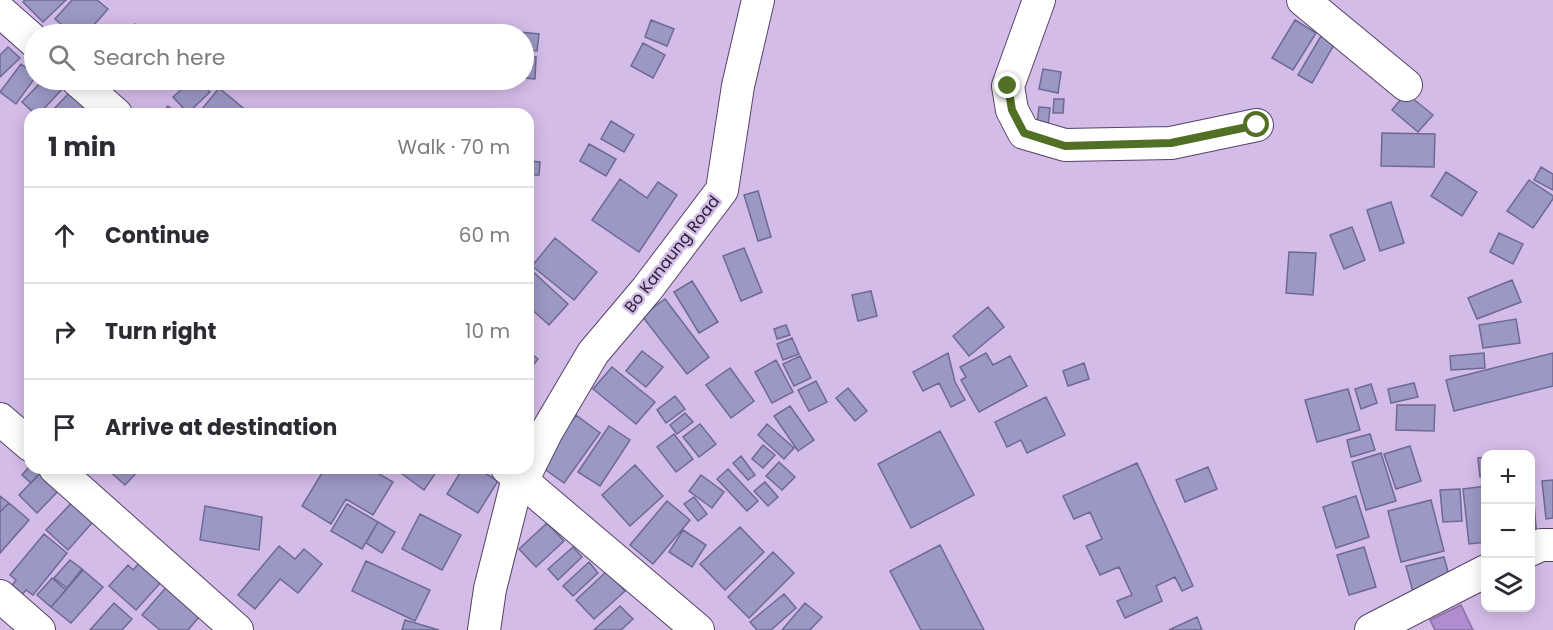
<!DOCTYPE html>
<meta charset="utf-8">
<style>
:root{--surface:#fff;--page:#f2f2f3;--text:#2b2b33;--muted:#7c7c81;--line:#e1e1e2}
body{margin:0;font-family:Poppins,sans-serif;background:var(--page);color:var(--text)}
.controls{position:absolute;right:18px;bottom:18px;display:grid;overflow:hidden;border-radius:12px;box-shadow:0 3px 15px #0003}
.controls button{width:54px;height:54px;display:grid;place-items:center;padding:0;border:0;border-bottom:2px solid var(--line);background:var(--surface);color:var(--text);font:30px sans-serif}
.stop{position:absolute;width:18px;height:18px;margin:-14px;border:4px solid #516f25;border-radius:50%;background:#fff}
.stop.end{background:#516f25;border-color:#fff;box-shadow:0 2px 6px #0008}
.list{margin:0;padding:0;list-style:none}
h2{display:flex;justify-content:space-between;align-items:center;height:78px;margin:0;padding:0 24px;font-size:26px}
h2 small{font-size:20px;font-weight:400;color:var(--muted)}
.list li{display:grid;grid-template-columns:39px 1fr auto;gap:18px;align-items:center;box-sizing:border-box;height:96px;padding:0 24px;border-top:2px solid var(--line)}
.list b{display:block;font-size:22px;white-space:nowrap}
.list em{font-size:20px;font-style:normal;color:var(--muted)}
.icon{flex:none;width:33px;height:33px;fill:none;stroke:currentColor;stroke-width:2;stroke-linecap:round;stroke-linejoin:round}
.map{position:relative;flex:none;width:1553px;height:630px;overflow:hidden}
.search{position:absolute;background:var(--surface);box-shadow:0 3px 15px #0003;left:24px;top:24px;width:510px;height:66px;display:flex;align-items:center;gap:15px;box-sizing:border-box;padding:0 21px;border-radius:33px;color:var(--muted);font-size:22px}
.panel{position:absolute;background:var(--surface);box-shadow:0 3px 15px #0003;left:24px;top:108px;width:510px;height:366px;border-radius:18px}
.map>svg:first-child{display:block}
.water{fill:#b08dce;stroke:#886da0;stroke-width:1.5}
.building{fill:#9c98c6;stroke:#6d6994;stroke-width:1.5}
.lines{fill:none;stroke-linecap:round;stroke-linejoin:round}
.minor-casing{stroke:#564267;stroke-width:34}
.minor{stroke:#fff;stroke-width:32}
.route{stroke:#516f25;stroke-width:8}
.labels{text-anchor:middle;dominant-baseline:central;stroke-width:5;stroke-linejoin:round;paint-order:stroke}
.street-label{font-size:16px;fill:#2b2233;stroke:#d4bce9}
</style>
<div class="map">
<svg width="1553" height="630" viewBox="0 0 1553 630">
<rect width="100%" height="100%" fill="#d4bce9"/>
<path class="water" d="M1461,605L1473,630H1435L1430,620Z"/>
<path class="building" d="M25,0H66L43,22L23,2Z
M72,0H97L108,9L86,34H73L55,19Z
M651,20L674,29L667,46L645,37Z
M1295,20L1316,33L1293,70L1272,58Z
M135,24L148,34H126Z
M510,31L539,34L537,51L524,49V34H510Z
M1321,36L1335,43L1312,83L1298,75Z
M643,43L665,55L653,78L631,66Z
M8,47L20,58L0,77V55Z
M524,57H536L535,79L524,78Z
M21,64L34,74V79L16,104L0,92Z
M1043,69L1061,72L1058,93L1039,89Z
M43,80H57L65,86L39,114H35L22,102Z
M133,80H150L143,88Z
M192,80H198L210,92L188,113L173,97Z
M219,88L248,112L247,114H198Z
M69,93L84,107L78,114H49Z
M1406,93L1433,115L1418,132L1392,110Z
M1054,99H1064L1063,113H1053Z
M168,106L178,114H161Z
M1039,107L1050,108L1048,127L1037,125Z
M611,121L634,135L624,152L601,139Z
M1382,133L1435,134L1434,167L1381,166Z
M589,144L616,159L606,176L580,161Z
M528,161L540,162L539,175H528Z
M1541,167L1553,174V190L1534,180Z
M1446,172L1477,192L1462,216L1431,196Z
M620,179L647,198L658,182L677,195L639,252L592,220Z
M1529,180L1553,196V199L1533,228L1507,211Z
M758,191L771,237L758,241L744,195Z
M1391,202L1404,243L1380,251L1367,210Z
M1352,227L1365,260L1344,269L1330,235Z
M1499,233L1523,244L1513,264L1490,252Z
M555,238L597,272L574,300L532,266Z
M744,248L762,292L741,301L723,256Z
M1289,252L1316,253L1313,295L1286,293Z
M528,267L568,304L549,325L528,306Z
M1512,280L1521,302L1477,319L1468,298Z
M692,281L718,322L699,333L674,292Z
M871,291L877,316L858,321L852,295Z
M665,299L709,357L687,374L642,316Z
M988,307L1004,327L969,356L953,336Z
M1516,319L1520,343L1483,348L1479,325Z
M786,325L790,335L777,339L774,329Z
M792,338L799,354L783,360L777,344Z
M528,351L538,359L528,371Z
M642,351L663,367L646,387L626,371Z
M948,353L955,382L965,400L951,407L939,383L923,391L913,372Z
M986,353L993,365L1010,356L1027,386L979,412L961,380L966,377L960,367Z
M1484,353L1485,368L1451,370L1450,356Z
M1553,353V386L1454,411L1446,380Z
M800,356L811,378L794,386L783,364Z
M776,360L793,392L772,403L755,372Z
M1084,363L1089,379L1068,386L1063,371Z
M612,367L655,402L636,424L593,389Z
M730,368L754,401L731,418L706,385Z
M816,381L827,402L809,411L798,390Z
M1414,383L1418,397L1391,403L1388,389Z
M1371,384L1377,403L1361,409L1355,389Z
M848,388L867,411L855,421L836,398Z
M1348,389L1360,430L1317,442L1305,400Z
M675,396L685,409L666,423L657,410Z
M1046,397L1065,435L1027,453L1021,440L1007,447L995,422Z
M1397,405H1435L1434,431L1396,430Z
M790,406L814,440L798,451L774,416Z
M685,413L693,422L677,434L670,425Z
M576,415L600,433L564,483L539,465Z
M700,424L716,444L699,457L683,437Z
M767,424L794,448L784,459L758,435Z
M609,426L630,440L600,486L578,472Z
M940,431L974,495L911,528L878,464Z
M674,434L693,459L676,472L657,447Z
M1370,434L1375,450L1351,457L1347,440Z
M763,445L775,455L763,468L752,459Z
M1410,446L1421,481L1396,489L1384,454Z
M1381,453L1396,501L1366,510L1352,462Z
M741,456L755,475L748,480L733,463Z
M1486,457V476L1480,477L1478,458Z
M779,462L795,477L782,490L766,476Z
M1137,463L1193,586L1182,591L1175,577L1156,586L1162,601L1125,618L1117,601L1132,595L1119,567L1100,575L1086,546L1102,539L1090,512L1074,519L1063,496Z
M635,465L663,496L630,526L602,495Z
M30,466V468H45L31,483L22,475Z
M1208,467L1217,489L1185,502L1176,480Z
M45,468L64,485L37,513L19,495Z
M106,468H141L125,485Z
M325,468H369L393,482L373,515L346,499L331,524L302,506Z
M394,468H439L424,490Z
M463,468H476L498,481L478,513L447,494Z
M728,469L758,501L747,511L717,479Z
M701,475L724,492L712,508L689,491Z
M1530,480H1532L1537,538H1530Z
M1553,480V518L1546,519L1542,481Z
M765,482L778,497L768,506L754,491Z
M1486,486V542L1469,544L1463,489Z
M1460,489L1462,521L1443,522L1440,490Z
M0,496L9,503L0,512Z
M78,496L99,515L68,550L46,530Z
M1356,496L1369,537L1336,548L1323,507Z
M694,497L707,514L698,521L684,504Z
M1431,500L1444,551L1401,562L1388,511Z
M667,501L690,520L653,564L630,545Z
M9,503L29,520L0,553V512Z
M347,504L378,522L362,549L331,531Z
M205,506L262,517L259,550L200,540Z
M420,514L461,535L442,570L402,549Z
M378,522L395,532L382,553L366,543Z
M547,523L564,541L536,567L519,549Z
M740,527L764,552L725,590L700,564Z
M683,530L706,545L692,567L669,552Z
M44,534L67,553L33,595L26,590L20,597L10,588L16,580L10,575Z
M940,545L984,630H921L890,571Z
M279,546L295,559L304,549L322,564L298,593L280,579L255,609L238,595Z
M573,547L582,557L558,580L548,569Z
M1364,547L1376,587L1349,595L1337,555Z
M149,552L171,571L136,610L109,586L128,565L133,570Z
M773,552L794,573L749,618L728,597Z
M1444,557L1451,583L1413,592L1406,566Z
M70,560L82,569L67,588L54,578Z
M366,561L430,590L415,621L352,591Z
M589,562L598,573L573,596L563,586Z
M83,570L103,587L71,623L51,607Z
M607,571L625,591L594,619L576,600Z
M52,578L66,590L51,607L37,595Z
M170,583L185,596L181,601L199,617L188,630H160L142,615Z
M784,594L796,608L771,630H757L750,622Z
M114,603L132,619L122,630H90Z
M805,603L822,617L810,630H782Z
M620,606L633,619L621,630H594Z
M1197,617L1202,630H1169Z
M405,620L439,630H402Z"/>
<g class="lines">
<defs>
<path id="minor" d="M1039,0L1008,86L1012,110L1024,133L1065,145L1171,143L1257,125
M1303,0L1406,85
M0,11L34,41
M77,80L116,114
M0,419L30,445
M55,468L237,630
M507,468L698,630
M522,481L547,431L593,353L647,289L722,190L738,86L758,0
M1530,550L1541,545H1553
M0,596L39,630
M484,630L490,589L518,478
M1371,630L1486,571"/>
</defs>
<use href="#minor" class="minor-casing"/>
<use href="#minor" class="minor"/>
</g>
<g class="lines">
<path class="route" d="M1008,86L1012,110L1024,133L1065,146L1171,143L1257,125"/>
</g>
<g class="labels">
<g class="street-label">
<text transform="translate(672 254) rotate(-52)">Bo Kanaung Road</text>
</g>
</g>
</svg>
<div class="controls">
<button>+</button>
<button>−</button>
<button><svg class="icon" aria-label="layers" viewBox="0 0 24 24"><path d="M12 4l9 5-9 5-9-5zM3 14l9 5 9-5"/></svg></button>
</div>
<div class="stop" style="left:1257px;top:125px"></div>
<div class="stop end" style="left:1008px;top:86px"></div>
<div class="search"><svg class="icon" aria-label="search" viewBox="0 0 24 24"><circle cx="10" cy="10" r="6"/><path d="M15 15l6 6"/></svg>Search here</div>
<section class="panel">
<h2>1 min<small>Walk · 70 m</small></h2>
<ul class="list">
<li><svg class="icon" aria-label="ahead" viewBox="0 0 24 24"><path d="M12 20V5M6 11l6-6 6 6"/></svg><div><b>Continue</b></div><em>60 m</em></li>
<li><svg class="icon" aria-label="right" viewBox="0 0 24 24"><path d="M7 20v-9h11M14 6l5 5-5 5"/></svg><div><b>Turn right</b></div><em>10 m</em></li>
<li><svg class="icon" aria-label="arrive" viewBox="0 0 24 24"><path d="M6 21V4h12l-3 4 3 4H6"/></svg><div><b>Arrive at destination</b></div></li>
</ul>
</section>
</div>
